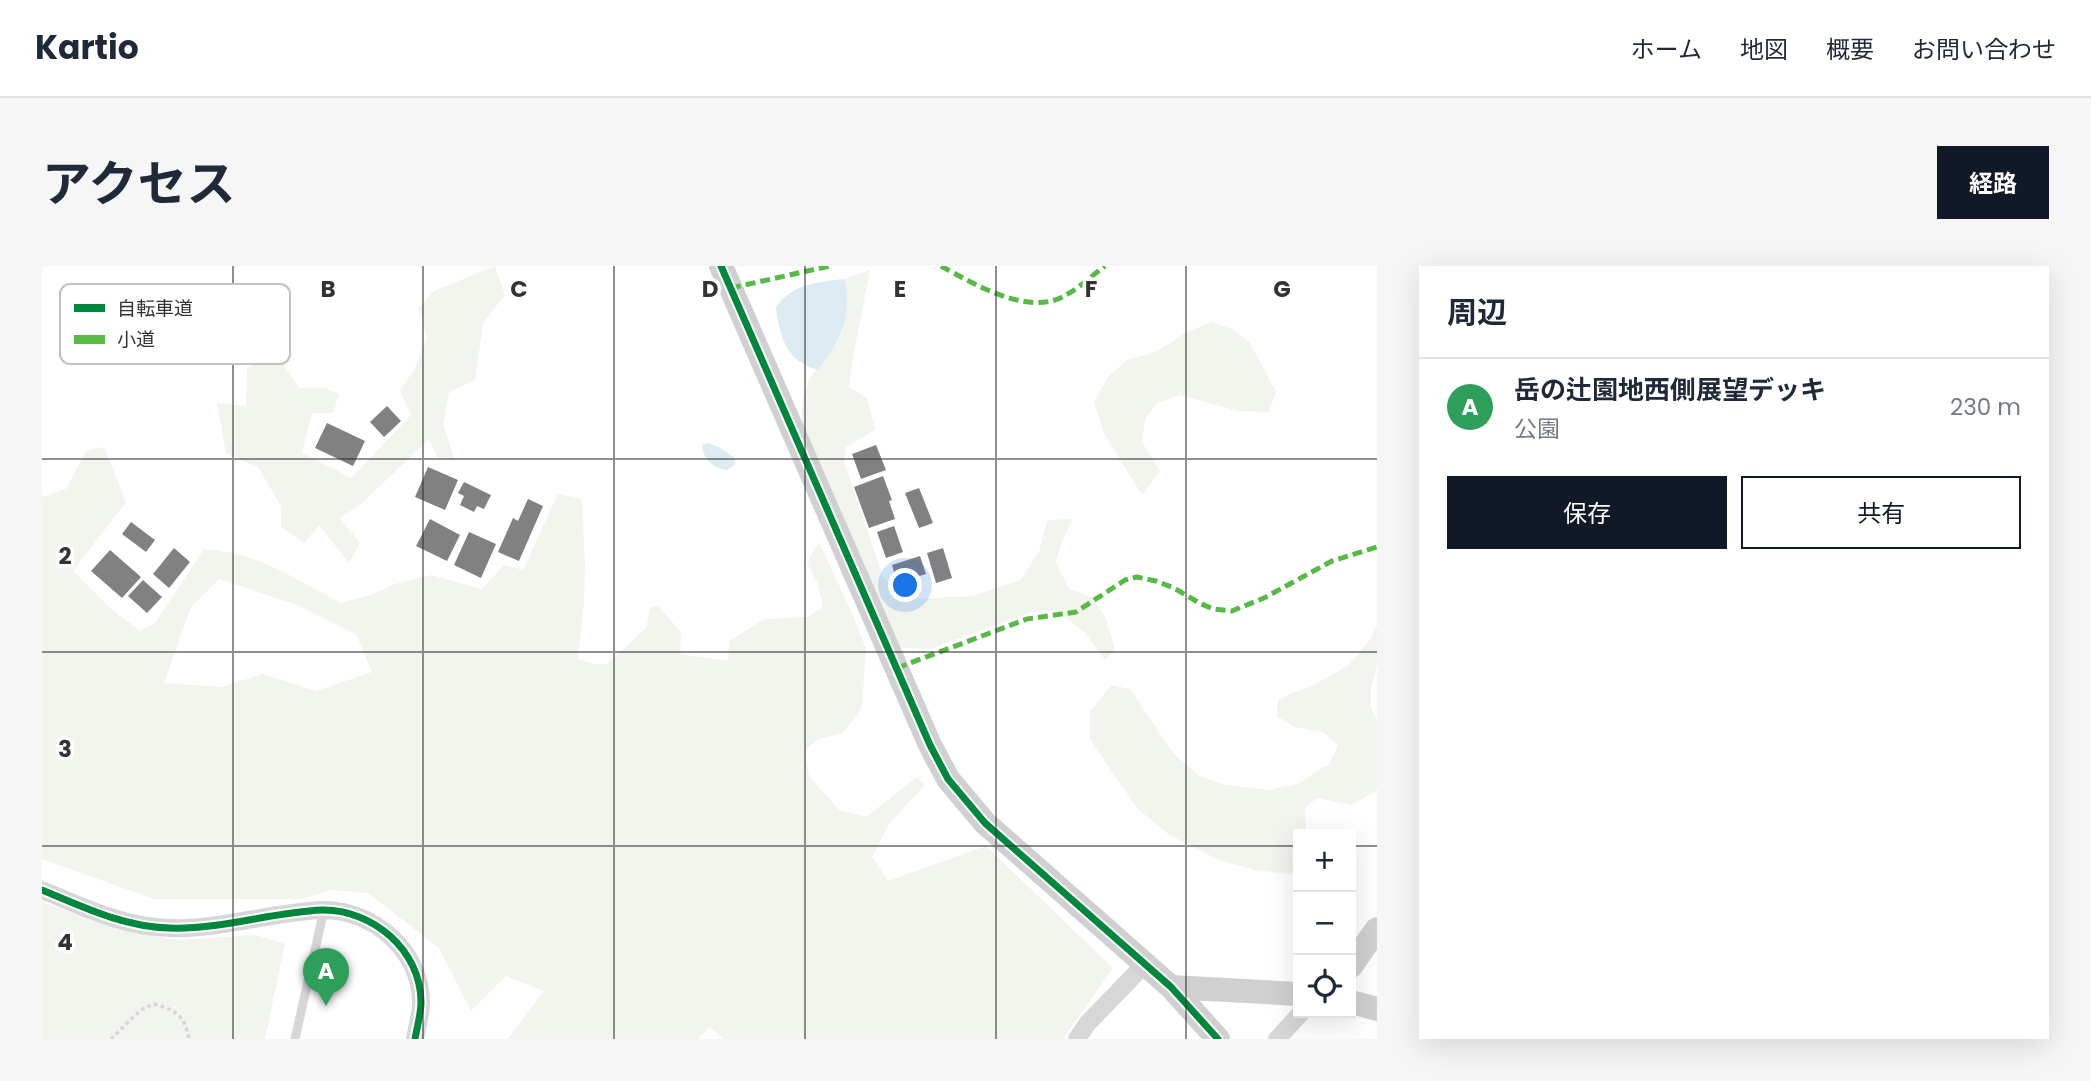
<!DOCTYPE html>
<html lang="ja">
<meta charset="utf-8">
<style>
:root{--surface:#fff;--page:#f6f6f7;--text:#1f2937;--muted:#747a83;--line:#e0e1e3;--accent:#111827}
body{margin:0;font-family:Poppins,"Noto Sans JP",sans-serif;background:var(--page);color:var(--text)}
.controls{position:absolute;right:21px;bottom:21px;display:grid;overflow:hidden;border-radius:0px;box-shadow:0 7px 28px #0002}
.controls button{width:63px;height:63px;display:grid;place-items:center;padding:0;border:0;border-bottom:2px solid var(--line);background:var(--surface);color:var(--text);font:35px sans-serif}
.you{position:absolute;left:864px;top:320px;width:24px;height:24px;margin:-18px;border:5px solid #fff;border-radius:50%;background:#1a73e8;box-shadow:0 0 0 10px #1a73e833}
.badge{display:grid;place-items:center;width:46px;height:46px;border-radius:50%;background:var(--accent);color:#fff;font-size:23px;font-weight:700}
.pin{position:absolute;translate:-50% -58px;filter:drop-shadow(0 2px 4px #0008)}
.pin::after{content:'';position:absolute;top:37px;width:24px;height:21px;background:inherit;clip-path:polygon(0 0,100% 0,50% 100%)}
.list{margin:0;padding:0;list-style:none}
h2{display:flex;justify-content:space-between;align-items:center;height:91px;margin:0;padding:0 28px;font-size:30px}
h2 small{font-size:23px;font-weight:400;color:var(--muted)}
.list li{display:grid;grid-template-columns:46px 1fr auto;gap:21px;align-items:center;box-sizing:border-box;height:98px;padding:0 28px;border-top:2px solid var(--line)}
.list b{display:block;font-size:26px;white-space:nowrap}
.list p{margin:0;font-size:23px;white-space:nowrap;color:var(--muted)}
.list em{font-size:23px;font-style:normal;color:var(--muted)}
.actions{display:flex;gap:14px;padding:21px 28px}
.actions a{flex:1;padding:16px 0;border:2px solid var(--accent);border-radius:0px;text-align:center;font-size:24px;color:var(--accent)}
.actions .main{background:var(--accent);color:#fff}
.icon{flex:none;width:38px;height:38px;fill:none;stroke:currentColor;stroke-width:2;stroke-linecap:round;stroke-linejoin:round}
.map{position:relative;flex:none;width:1335px;height:773px;overflow:hidden;border-radius:0px}
header{display:flex;align-items:center;gap:42px;box-sizing:border-box;height:98px;padding:0 35px;background:var(--surface);border-bottom:2px solid var(--line)}
header strong{font-size:33px}
nav{display:flex;gap:38px;margin-inline-start:auto;font-size:24px}
.intro{display:flex;align-items:center;justify-content:space-between;box-sizing:border-box;height:168px;padding:0 42px}
h1{margin:0;font-size:49px}
.button{padding:18px 32px;border-radius:0px;background:var(--accent);color:#fff;font-size:24px;font-weight:700}
main{display:flex;gap:42px;padding:0 42px}
aside{flex:1;background:var(--surface);border-radius:0px;box-shadow:0 7px 28px #0002}
.map>svg:first-child{display:block}
.green{fill:#f1f5ed;fill-rule:evenodd}
.water{fill:#ddebf3}
.building{fill:#818181}
.lines{fill:none;stroke-linecap:round;stroke-linejoin:round}
.path{stroke:#d6d6d6;stroke-width:3.5;stroke-dasharray:3.5 3.5;stroke-linecap:butt}
.lane{stroke:#d7d7d7;stroke-width:9}
.street{stroke:#d7d7d7;stroke-width:18}
.secondary{stroke:#d0d0d0;stroke-width:24}
.quiet{stroke:#58b947;stroke-width:5;stroke-dasharray:10 5;stroke-linecap:butt}
.cycleway-casing{stroke:#fff;stroke-width:11}
.cycleway{stroke:#00873e;stroke-width:7}
.grid{fill:none;stroke:#333;stroke-width:2;stroke-opacity:0.55}
.key{fill:#fff;stroke:#c2c2c2;stroke-width:2}
.key-label{font-size:19px;fill:#333}
.grid-label{font-size:23px;text-anchor:middle;font-weight:bold;fill:#333;stroke:#fff;stroke-width:7;stroke-linejoin:round;paint-order:stroke}
</style>
<header>
<strong>Kartio</strong>
<nav><a>ホーム</a><a>地図</a><a>概要</a><a>お問い合わせ</a></nav>
</header>
<div class="intro"><h1>アクセス</h1><a class="button">経路</a></div>
<main>
<div class="map">
<svg width="1335" height="773" viewBox="0 0 1335 773">
<rect width="100%" height="100%" fill="#fff"/>
<path class="green" d="M453,0L463,29L441,57L433,114L407,126L401,158L413,194L396,192L387,173L319,238L298,252L318,277L307,297L277,259L262,277L239,261V240L216,201L184,187L175,137L204,140L205,102L232,89L241,98L257,122H283L297,128L291,147H270L260,187L309,212L369,149L358,124L372,104L385,72L377,42L392,25Z
M828,4L810,97L807,121L825,132L833,164L804,181L802,196L841,311L869,333L931,330L978,314L997,286L1005,254L1031,253L1020,275L1014,296L1027,323L1050,331L1064,352L1073,384L1063,394L1043,367L1026,353L1011,345L990,346L885,384L857,381L760,165C759,149 759,131 766,116C783,86 804,79 805,40C805,30 806,22 802,13Z
M1170,56L1192,64L1208,77L1234,126L1227,146L1196,145L1138,129L1115,137L1103,153L1100,176L1118,205L1100,229L1062,167L1052,136L1066,111L1085,94L1114,86L1145,66Z
M62,181L84,236L31,305L68,342L98,365L113,357L162,283C215,286 253,313 299,337L331,328L353,318L389,309L440,323L462,299L481,304L516,228L540,233L543,300L542,337L536,393L552,398H565L604,362L608,342L616,340L639,366L638,388L686,395L687,375L723,353L766,351L781,341L776,318L765,297L777,276L810,347L824,383L820,441L801,467L776,473L763,485L767,510L797,544L824,551L875,511L883,519L847,558L830,591L846,615L944,580L1071,702L1021,773H682L668,761L656,773H466L502,725L464,710L429,745L397,682L326,627L290,624L260,633H112L0,593V231L24,223L44,185ZM177,313L255,339L314,368L330,406L274,425L221,408L179,421L122,417L149,341Z
M1335,360V399L1329,422V442L1335,454V523L1333,526L1309,539L1275,532L1263,542L1264,563L1269,568H1256V609L1214,604L1179,595L1126,568L1095,542L1048,473V446L1069,419L1088,423L1131,487L1157,510L1184,519L1225,524L1256,518L1288,497L1296,479L1281,466L1252,461L1235,450V436L1249,427L1268,421L1307,399L1330,371Z
M0,636L73,662L136,674L214,669L243,678L223,773H0Z"/>
<path class="water" d="M802,13C806,22 805,30 805,40C804,67 791,83 776,104C771,102 764,100 760,97C741,86 736,60 734,41C750,18 776,16 802,13Z
M666,177L677,181L692,191L693,199L685,204C671,202 661,193 660,179Z"/>
<path class="building" d="M345,140L359,155L342,171L328,156Z
M285,157L323,175L311,200L273,182Z
M834,179L844,204L819,213L810,188Z
M386,201L416,214L403,244L373,231Z
M841,210L850,234L847,235L853,253L827,262L812,221Z
M422,216L449,229L442,243L435,240L432,246L418,239L422,230L416,227Z
M877,222L891,257L877,262L863,227Z
M486,233L501,240L477,295L456,286L471,252L476,255Z
M388,253L418,269L405,295L374,280Z
M89,256L113,274L104,286L80,268Z
M852,260L861,286L844,292L835,266Z
M427,266L454,278L439,312L412,299Z
M132,282L148,296L127,322L111,308Z
M901,282L910,312L894,317L885,287Z
M68,284L99,311L80,332L49,305Z
M878,290L884,308L855,317L850,299Z
M101,314L120,331L105,347L86,330Z"/>
<g class="lines">
<path class="path" d="M69,773L99,744L112,738C135,745 142,749 147,773"/>
<path class="lane" d="M253,773L282,644"/>
<path class="street" d="M0,624C41,641 82,661 127,662C179,664 229,646 280,644C330,643 379,684 379,736C379,748 375,761 373,773
M1035,773L1045,758L1103,698
M1235,773L1259,747"/>
<path class="secondary" d="M679,0L888,479L906,513L943,557L1129,721L1176,773
M1309,700L1335,663
M1129,721L1256,728
M1309,736L1335,743"/>
<path class="quiet" d="M899,0C930,17 977,45 1013,34C1031,28 1048,11 1063,0
M689,22L788,0
M855,402L985,353L1034,346L1083,314L1095,311L1114,315L1132,322L1159,338L1172,343L1190,345L1222,332L1290,295L1335,281"/>
<defs>
<path id="cycleway" d="M679,0L888,479L906,513L943,557L1129,721L1176,773
M0,624C41,641 82,661 127,662C179,664 229,646 280,644C330,643 379,684 379,736C379,748 375,761 373,773"/>
</defs>
<use href="#cycleway" class="cycleway-casing"/>
<use href="#cycleway" class="cycleway"/>
</g>
<path class="grid" d="M191,0V773M381,0V773M572,0V773M763,0V773M954,0V773M1144,0V773M0,193H1335M0,386H1335M0,580H1256M1309,580H1335"/>
<rect x="18" y="18" width="230" height="80" rx="10" class="key"/>
<rect x="32" y="38" width="31" height="8" fill="#00873e"/>
<rect x="32" y="69" width="31" height="9" fill="#58b947"/>
<g class="key-label">
<text x="75" y="49">自転車道</text>
<text x="75" y="80">小道</text>
</g>
<g class="grid-label">
<text x="286" y="31">B</text>
<text x="477" y="31">C</text>
<text x="668" y="31">D</text>
<text x="858" y="31">E</text>
<text x="1049" y="31">F</text>
<text x="1240" y="31">G</text>
<text x="23" y="298">2</text>
<text x="23" y="491">3</text>
<text x="23" y="684">4</text>
</g>
</svg>
<div class="controls">
<button>+</button>
<button>−</button>
<button><svg class="icon" aria-label="locate" viewBox="0 0 24 24"><circle cx="12" cy="12" r="6"/><path d="M12 2v4M12 18v4M2 12h4M18 12h4"/></svg></button>
</div>
<div class="you"></div>
<div class="pin badge" style="left:284px;top:740px;background:#2e9e5b">A</div>
</div>
<aside>
<h2>周辺<small></small></h2>
<ul class="list">
<li><span class="badge" style="background:#2e9e5b">A</span><div><b>岳の辻園地西側展望デッキ</b><p>公園</p></div><em>230 m</em></li>
</ul>
<div class="actions"><a class="main">保存</a><a>共有</a></div>
</aside>
</main>
